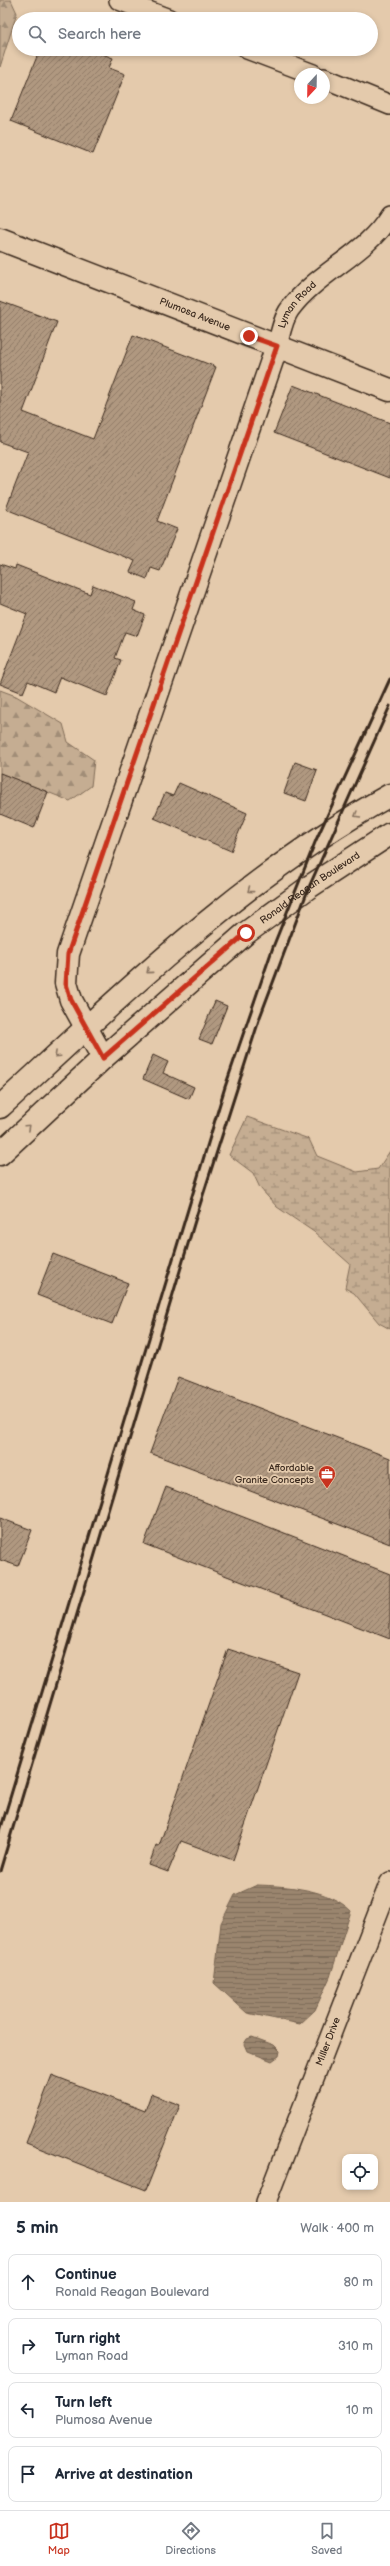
<!DOCTYPE html>
<meta charset="utf-8">
<style>
:root{--surface:#fff;--page:#f2f2f3;--text:#1f2937;--muted:#747a83;--line:#e0e1e3;--accent:#c8321e}
body{margin:0;font-family:"Balsamiq Sans",sans-serif;background:var(--page);color:var(--text)}
.controls{position:absolute;right:12px;bottom:12px;display:grid;overflow:hidden;border-radius:8px;box-shadow:0 2px 6px #0003}
.controls button{width:36px;height:36px;display:grid;place-items:center;padding:0;border:0;border-bottom:1px solid var(--line);background:var(--surface);color:var(--text);font:20px sans-serif}
.compass{position:absolute;left:294px;top:68px;width:36px;height:36px;border-radius:50%;background:var(--surface);box-shadow:0 2px 6px #0003;rotate:202deg}
.stop{position:absolute;width:12px;height:12px;margin:-9px;border:3px solid #c8321e;border-radius:50%;background:#fff}
.stop.end{background:#c8321e;border-color:#fff;box-shadow:0 1px 4px #0008}
.list{margin:0;padding:0;list-style:none}
h2{display:flex;justify-content:space-between;align-items:center;height:52px;margin:0;padding:0 16px;font-size:17px}
h2 small{font-size:13px;font-weight:400;color:var(--muted)}
.list li{display:grid;grid-template-columns:26px 1fr auto;gap:12px;align-items:center;box-sizing:border-box;height:56px;margin:0 8px 8px;padding:0 8px;border:1px solid var(--line);border-radius:8px}
.list b{display:block;font-size:15px;white-space:nowrap}
.list p{margin:0;font-size:13px;white-space:nowrap;color:var(--muted)}
.list em{font-size:13px;font-style:normal;color:var(--muted)}
.icon{flex:none;width:22px;height:22px;fill:none;stroke:currentColor;stroke-width:2;stroke-linecap:round;stroke-linejoin:round}
.map{position:relative;flex:none;width:390px;height:2202px;overflow:hidden}
.search{position:absolute;background:var(--surface);box-shadow:0 2px 6px #0003;left:12px;right:12px;top:12px;height:44px;display:flex;align-items:center;gap:10px;box-sizing:border-box;padding:0 14px;border-radius:22px;color:var(--muted);font-size:15px}
.sheet{height:308px;background:var(--surface)}
nav{display:flex;justify-content:space-around;align-items:center;box-sizing:border-box;height:56px;border-top:1px solid var(--line);background:var(--surface);font-size:11px;color:var(--muted)}
nav a{display:grid;justify-items:center;gap:2px}
nav .on{color:var(--accent)}
.map>svg:first-child{display:block}
.forest{fill:url(#forest-firs);stroke:#806c58}
.wetland{fill:url(#wetland-marsh);stroke:#806c58}
.water{fill:url(#water-rules);stroke:#74614e}
.building{fill:url(#building-hatch);stroke:#3b2a1e}
.lines{fill:none;stroke-linecap:round;stroke-linejoin:round}
.street-casing{stroke:#3b2a1e;stroke-width:22}
.secondary-casing{stroke:#3b2a1e;stroke-width:25}
.street{stroke:#e4caac;stroke-width:19}
.secondary{stroke:#e4caac;stroke-width:22}
.rail{stroke:#3b2a1e;stroke-width:3}
.oneway{stroke:#87725e}
.route{stroke:#c8321e;stroke-width:5}
.labels{text-anchor:middle;dominant-baseline:central;stroke-width:3.5;stroke-linejoin:round;paint-order:stroke}
.street-label{font-size:10px;fill:#3b2a1e;stroke:#e4caac}
.poi-label{font-size:10px;fill:#3b2a1e;stroke:#e4caac;text-anchor:end}
</style>
<div class="map">
<svg width="390" height="2202" viewBox="0 0 390 2202">
<defs>
<pattern id="forest-firs" width="22" height="20" patternUnits="userSpaceOnUse"><rect width="22" height="20" fill="#c5ad92"/><path d="M5 1l3.5 6h-7zM16 11l3.5 6h-7z" fill="#a18d77"/></pattern>
<pattern id="wetland-marsh" width="20" height="14" patternUnits="userSpaceOnUse"><rect width="20" height="14" fill="#c5ad92"/><path d="M1 5h8M5 5V1M11 12h8M15 12V8" fill="none" stroke="#a18d77"/></pattern>
<pattern id="water-rules" width="6" height="5" patternUnits="userSpaceOnUse"><rect width="6" height="5" fill="#9a856e"/><path d="M0 2.5h6" fill="none" stroke="#7f6d5a"/></pattern>
<pattern id="building-hatch" width="6" height="6" patternUnits="userSpaceOnUse"><rect width="6" height="6" fill="#b09880"/><path d="M-1 1l2-2M0 6l6-6M5 7l2-2" fill="none" stroke="#907c68"/></pattern>
</defs>
<rect width="100%" height="100%" fill="#e4caac"/>
<filter id="ink" filterUnits="userSpaceOnUse"><feTurbulence type="fractalNoise" baseFrequency=".025" numOctaves="2"/><feDisplacementMap in="SourceGraphic" scale="8" xChannelSelector="R" yChannelSelector="G"/><feConvolveMatrix kernelMatrix="1 2 1 2 8 2 1 2 1" color-interpolation-filters="sRGB"/></filter>
<g filter="url(#ink)">
<path class="forest" d="M0,0H11L17,13L0,67Z
M0,690L16,696L63,724L68,742L94,760L91,786L70,801L0,773Z"/>
<path class="wetland" d="M247,1117L309,1139L317,1156L357,1172L378,1169L390,1151V1329L379,1323L354,1293L345,1288L350,1264L314,1232L277,1207L260,1188L253,1173L229,1155Z"/>
<path class="water" d="M257,1885C287,1886 329,1889 351,1911L330,1977L315,2010L300,2024L247,2013L214,1983L221,1923L235,1895Z
M252,2037L274,2045L280,2051L279,2056L272,2061L247,2051L244,2044L247,2039Z"/>
<path class="building" d="M40,49H89L113,58L109,68L125,74L93,154L11,121Z
M0,301L57,322L23,412L93,439L133,335L216,367L157,521L177,529L160,571L151,568L147,579L130,572L135,561L6,509L28,452L0,442Z
M293,385L390,423V478L274,433Z
M0,564L15,569L16,565L90,594L93,585L136,602L133,610L145,615L137,636L125,632L115,658L121,660L107,696L60,677L54,692L28,681L23,693L0,684L27,614L0,603Z
M295,762L317,770L306,801L284,793Z
M0,773L48,792L34,828L0,814Z
M179,783L247,813L231,851L154,818L165,793L173,796Z
M215,1001L227,1006L212,1044L199,1039Z
M153,1055L168,1062L163,1073L194,1087L189,1099L143,1079Z
M53,1254L128,1283L112,1324L37,1295Z
M178,1377L390,1458V1544L150,1453Z
M166,1487L390,1574V1639L144,1544Z
M0,1518L32,1530L18,1566L0,1560Z
M228,1649L298,1672L233,1860L181,1841L168,1872L149,1865L156,1845L159,1846Z
M52,2075L145,2111L151,2094L180,2105L146,2190L26,2143Z"/>
<g class="lines">
<defs>
<g id="street">
<path d="M119,0L169,19"/>
<path d="M247,49L313,74"/>
<path d="M324,78L390,105"/>
<path id="s1" d="M277,346C280,335 283,318 290,309C317,272 366,255 390,215"/>
<path id="s2" d="M266,2202L390,1882"/>
</g>
<g id="secondary">
<path id="s3" d="M0,239L390,390"/>
<path d="M103,1058L71,1000L66,983L68,954L277,346"/>
<path d="M0,1107C122,995 244,876 390,795"/>
<path id="s4" d="M0,1154L103,1058L246,933L309,887L390,834"/>
</g>
</defs>
<use href="#street" class="street-casing"/>
<use href="#secondary" class="secondary-casing"/>
<use href="#street" class="street"/>
<use href="#secondary" class="secondary"/>
<path class="rail" d="M0,1831L225,1087L273,947L316,840L390,679
M0,1871L197,1214L260,1017L309,887L390,706"/>
</g>
<defs><path id="oneway-chevron" d="M-2-3.5L2.5 0L-2 3.5" fill="none" stroke-width="1.6" stroke-linecap="round" stroke-linejoin="round"/></defs>
<g class="oneway">
<use href="#oneway-chevron" transform="translate(357 815) rotate(149)"/>
<use href="#oneway-chevron" transform="translate(250 890) rotate(143)"/>
<use href="#oneway-chevron" transform="translate(149 971) rotate(139)"/>
<use href="#oneway-chevron" transform="translate(57 1055) rotate(137)"/>
<use href="#oneway-chevron" transform="translate(28 1127) rotate(-43)"/>
</g>
</g>
<g class="lines" filter="url(#ink)">
<path class="route" d="M246,933L103,1058L71,1000L66,984L68,954L277,346L249,336"/>
</g>
<defs>
<symbol id="office-pin" viewBox="-11 -11 22 30"><path d="M0 17L-7.5 6A9.5 9.5 0 1 1 7.5 6Z" fill="#c8321e" stroke="#e4caac"/><path d="M-6-3h4V-5.5h4V-3h4V5H-6ZM-1-4.5V-3h2v-1.5ZM-6 0V1H6V0Z" fill="#fff"/></symbol>
</defs>
<g fill-rule="evenodd">
<use href="#office-pin" x="317" y="1464" width="20" height="27"/>
</g>
<g class="labels">
<g class="street-label">
<text stroke="none"><textPath href="#s1" startOffset="47">Lyman Road</textPath></text>
<text stroke="none"><textPath href="#s3" startOffset="209">Plumosa Avenue</textPath></text>
<text stroke="none"><textPath href="#s4" startOffset="409">Ronald Reagan Boulevard</textPath></text>
<text stroke="none"><textPath href="#s2" startOffset="172">Miller Drive</textPath></text>
</g>
<g class="poi-label">
<text x="314" y="1468">Affordable<tspan x="314" dy="12">Granite Concepts</tspan></text>
</g>
</g>
</svg>
<div class="controls">
<button><svg class="icon" aria-label="locate" viewBox="0 0 24 24"><circle cx="12" cy="12" r="6"/><path d="M12 2v4M12 18v4M2 12h4M18 12h4"/></svg></button>
</div>
<svg class="compass" viewBox="-18 -18 36 36"><path d="M0-13l5 13h-10z" fill="#e53935"/><path d="M0 13l5-13h-10z" fill="#747a83"/></svg>
<div class="stop" style="left:246px;top:933px"></div>
<div class="stop end" style="left:249px;top:336px"></div>
<div class="search"><svg class="icon" aria-label="search" viewBox="0 0 24 24"><circle cx="10" cy="10" r="6"/><path d="M15 15l6 6"/></svg>Search here</div>
</div>
<section class="sheet">
<h2>5 min<small>Walk · 400 m</small></h2>
<ul class="list">
<li><svg class="icon" aria-label="ahead" viewBox="0 0 24 24"><path d="M12 20V5M6 11l6-6 6 6"/></svg><div><b>Continue</b><p>Ronald Reagan Boulevard</p></div><em>80 m</em></li>
<li><svg class="icon" aria-label="right" viewBox="0 0 24 24"><path d="M7 20v-9h11M14 6l5 5-5 5"/></svg><div><b>Turn right</b><p>Lyman Road</p></div><em>310 m</em></li>
<li><svg class="icon" aria-label="left" viewBox="0 0 24 24"><path d="M17 20v-9H6M10 6l-5 5 5 5"/></svg><div><b>Turn left</b><p>Plumosa Avenue</p></div><em>10 m</em></li>
<li><svg class="icon" aria-label="arrive" viewBox="0 0 24 24"><path d="M6 21V4h12l-3 4 3 4H6"/></svg><div><b>Arrive at destination</b></div></li>
</ul>
</section>
<nav>
<a class="on"><svg class="icon" aria-label="map" viewBox="0 0 24 24"><path d="M3 6l6-2 6 2 6-2v14l-6 2-6-2-6 2zM9 4v14M15 6v14"/></svg>Map</a>
<a><svg class="icon" aria-label="directions" viewBox="0 0 24 24"><path d="M12 3l9 9-9 9-9-9zM9 14v-3h6M13 9l2 2-2 2"/></svg>Directions</a>
<a><svg class="icon" aria-label="saved" viewBox="0 0 24 24"><path d="M7 4h10v16l-5-4-5 4z"/></svg>Saved</a>
</nav>
